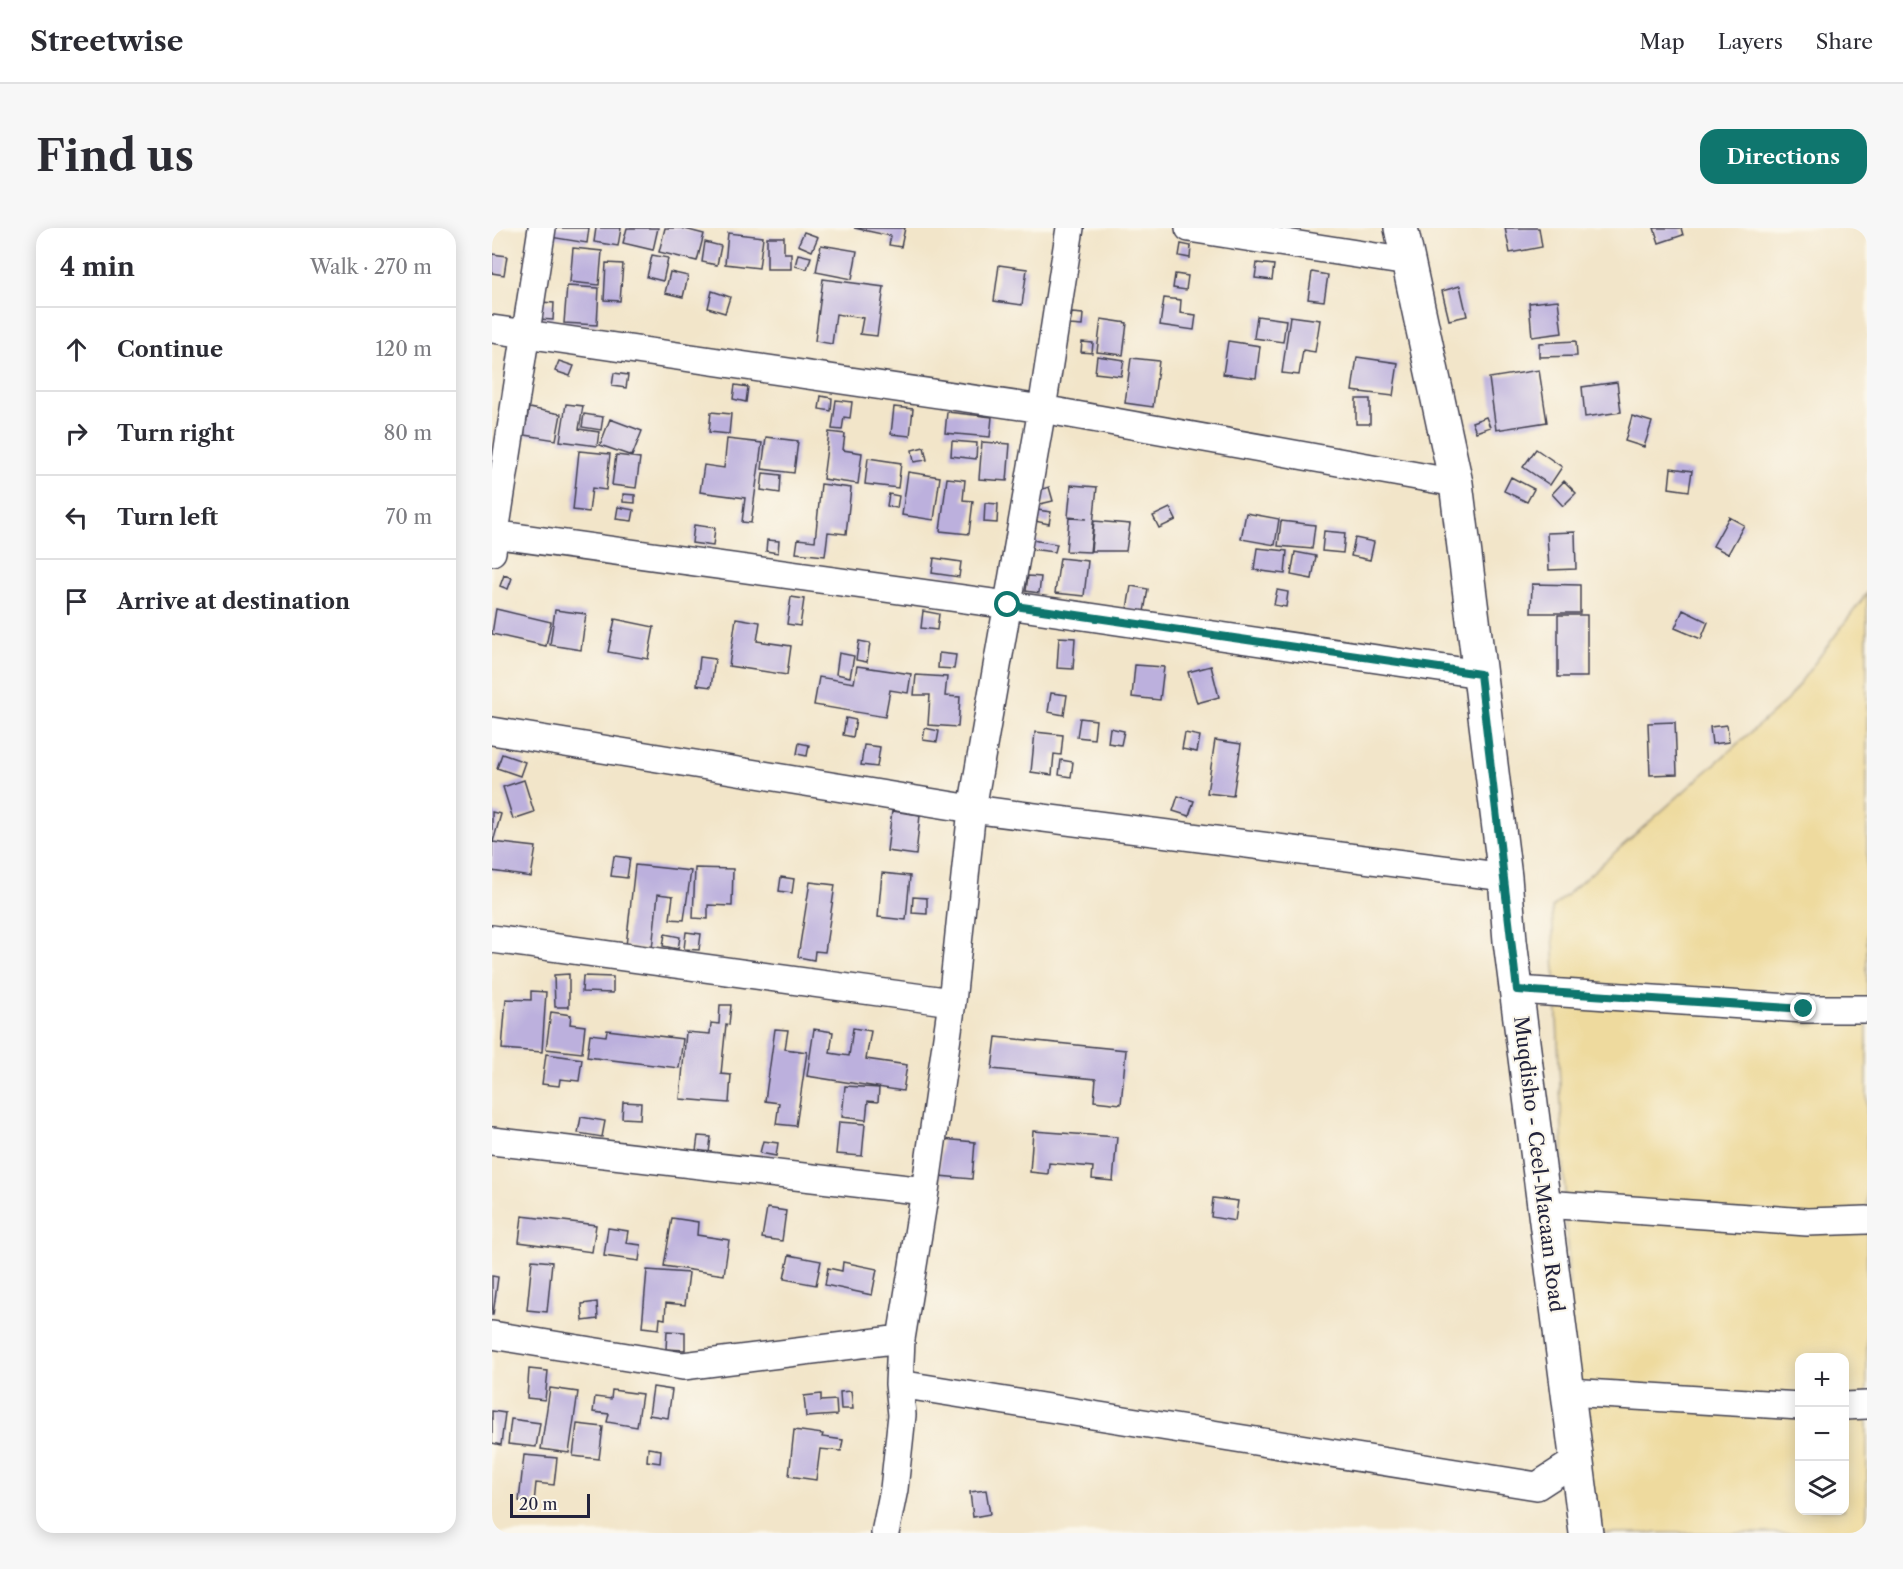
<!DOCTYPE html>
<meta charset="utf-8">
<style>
:root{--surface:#fff;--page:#f7f7f7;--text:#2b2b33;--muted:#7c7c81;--line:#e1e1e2;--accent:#0f766e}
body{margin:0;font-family:"Libre Caslon Text",serif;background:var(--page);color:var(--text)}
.controls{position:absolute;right:18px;bottom:18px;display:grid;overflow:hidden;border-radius:12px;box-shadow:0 3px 15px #0003}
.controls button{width:54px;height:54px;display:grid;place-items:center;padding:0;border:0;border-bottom:2px solid var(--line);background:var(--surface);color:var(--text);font:30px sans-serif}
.scale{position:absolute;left:18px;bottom:15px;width:80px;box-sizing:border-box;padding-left:6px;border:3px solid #22223b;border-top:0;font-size:16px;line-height:21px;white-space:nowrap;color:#22223b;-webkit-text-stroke:4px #fbf7ec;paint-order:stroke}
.stop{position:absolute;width:18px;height:18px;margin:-14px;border:4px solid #0f766e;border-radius:50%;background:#fff}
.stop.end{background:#0f766e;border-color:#fff;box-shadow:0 2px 6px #0008}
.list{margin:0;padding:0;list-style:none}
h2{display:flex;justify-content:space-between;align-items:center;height:78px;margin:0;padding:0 24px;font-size:26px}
h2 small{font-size:20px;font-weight:400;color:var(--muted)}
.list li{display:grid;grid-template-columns:39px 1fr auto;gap:18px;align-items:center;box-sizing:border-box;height:84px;padding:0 24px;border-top:2px solid var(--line)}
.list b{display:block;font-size:22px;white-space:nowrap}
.list em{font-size:20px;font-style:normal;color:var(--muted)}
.icon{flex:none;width:33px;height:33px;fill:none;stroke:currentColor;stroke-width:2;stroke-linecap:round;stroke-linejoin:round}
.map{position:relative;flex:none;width:1375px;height:1305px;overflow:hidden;border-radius:18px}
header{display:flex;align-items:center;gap:36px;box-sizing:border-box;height:84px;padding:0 30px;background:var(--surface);border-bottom:2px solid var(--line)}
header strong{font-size:28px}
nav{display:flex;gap:33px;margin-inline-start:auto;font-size:21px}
.intro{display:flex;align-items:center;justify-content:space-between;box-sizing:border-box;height:144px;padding:0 36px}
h1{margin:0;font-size:42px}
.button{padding:15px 27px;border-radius:18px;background:var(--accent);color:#fff;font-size:21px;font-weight:700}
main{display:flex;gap:36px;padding:0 36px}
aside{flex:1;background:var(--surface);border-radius:18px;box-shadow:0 3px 15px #0003}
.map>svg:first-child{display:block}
.sand{fill:#eeda9e;stroke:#887e6c;stroke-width:1.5;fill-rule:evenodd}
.building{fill:#bcb0dd}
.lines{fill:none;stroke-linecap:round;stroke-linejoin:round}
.minor-casing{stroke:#413f50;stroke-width:30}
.tertiary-casing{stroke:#413f50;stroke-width:36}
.minor{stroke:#fff;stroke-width:27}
.tertiary{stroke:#fff;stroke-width:33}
.route{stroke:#0f766e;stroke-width:8}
.labels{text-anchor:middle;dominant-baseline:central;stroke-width:4.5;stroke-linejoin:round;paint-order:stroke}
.street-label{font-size:20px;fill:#22223b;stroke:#fbf7ec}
</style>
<header>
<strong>Streetwise</strong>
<nav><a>Map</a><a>Layers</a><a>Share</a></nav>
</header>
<div class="intro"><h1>Find us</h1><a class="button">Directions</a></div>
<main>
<aside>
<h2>4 min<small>Walk · 270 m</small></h2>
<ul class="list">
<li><svg class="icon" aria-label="ahead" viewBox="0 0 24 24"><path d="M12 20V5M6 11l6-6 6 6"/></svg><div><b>Continue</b></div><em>120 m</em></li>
<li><svg class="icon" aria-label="right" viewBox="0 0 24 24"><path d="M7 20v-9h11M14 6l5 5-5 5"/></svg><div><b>Turn right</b></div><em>80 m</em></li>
<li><svg class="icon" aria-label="left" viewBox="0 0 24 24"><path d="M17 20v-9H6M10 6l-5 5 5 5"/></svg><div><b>Turn left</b></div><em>70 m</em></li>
<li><svg class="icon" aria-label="arrive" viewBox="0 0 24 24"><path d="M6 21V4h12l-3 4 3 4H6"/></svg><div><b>Arrive at destination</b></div></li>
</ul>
</aside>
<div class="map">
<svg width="1375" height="1305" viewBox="0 0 1375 1305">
<rect width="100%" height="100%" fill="#fbf7ec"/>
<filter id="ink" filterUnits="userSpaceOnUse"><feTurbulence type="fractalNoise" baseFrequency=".0167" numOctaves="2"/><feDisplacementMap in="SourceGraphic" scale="12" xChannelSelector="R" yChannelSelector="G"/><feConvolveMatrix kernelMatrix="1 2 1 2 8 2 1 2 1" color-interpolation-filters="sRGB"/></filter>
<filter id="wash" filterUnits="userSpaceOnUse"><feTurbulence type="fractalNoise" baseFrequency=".008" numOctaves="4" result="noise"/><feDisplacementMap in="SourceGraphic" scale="24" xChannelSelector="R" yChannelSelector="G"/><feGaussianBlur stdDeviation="1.35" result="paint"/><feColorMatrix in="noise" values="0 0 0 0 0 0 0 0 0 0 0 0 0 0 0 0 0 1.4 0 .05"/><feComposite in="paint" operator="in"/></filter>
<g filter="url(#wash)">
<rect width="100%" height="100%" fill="#f2e5c9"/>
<path class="sand" d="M1375,365V1305H1094L1085,1232L1060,680L1295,472ZM1308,1130H1352V1282H1308Z"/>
<g id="blocks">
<path class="building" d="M60,0H97L95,15L58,9Z
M104,0H129L126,18L102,14Z
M135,0H166L161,22L131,15Z
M173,0H189L212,6L205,33L167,24Z
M362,0H413L409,19L397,17L399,8Z
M1013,0H1047L1050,19L1018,25Z
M1162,0H1189L1191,7L1167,15Z
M312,4L326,9L320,23L306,17Z
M236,5L271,9L267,40L233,36Z
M275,9H292V25H299V41H275Z
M213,14L229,18L225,37L210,34Z
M689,16L699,18L698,30L687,28Z
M329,17L365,23L360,51L324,44Z
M81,20L110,23L107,57L78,54Z
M0,26L15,28L12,47L0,45Z
M306,26L319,29L315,41L303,38Z
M160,27L176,30L171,53L155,49Z
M114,35L131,36L128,73L112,72Z
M765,35L782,37L780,52L763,50Z
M507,37L535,41L530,77L502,73Z
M178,44L196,48L191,69L173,65Z
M820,44L836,47L832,73L816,71Z
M683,46L696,48L694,62L681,60Z
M331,51L392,59L385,108L368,106L371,90L344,86L340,116L323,113Z
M75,58L107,60L105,97L72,95Z
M968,58L975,88L957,92L950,63Z
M220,63L238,69L233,85L216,80Z
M672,70L689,72L688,85L704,87L702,102L668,97Z
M1066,72L1070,105L1040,109L1037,75Z
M49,74L62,75L61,92L47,91Z
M580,85L591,86L590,98L578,97Z
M765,88L794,92L791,114L762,110Z
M798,88L828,92L823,124L811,122L807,147L790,145Z
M609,91L635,95L631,127L605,124Z
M736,113L768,118L764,150L731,146Z
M1084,113L1085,128L1047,129V115Z
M590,114L601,115L600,125L589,124Z
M605,128L632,132L629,148L603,145Z
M865,129L906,135L901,168L860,163Z
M639,130L667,133L661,179L633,175Z
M67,133L82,138L78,148L63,143Z
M1047,142L1055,194L1004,202L997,150Z
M122,145L136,147L134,160L120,158Z
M1125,154L1129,184L1093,189L1090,159Z
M243,157L256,159L254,174L241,171Z
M329,168L340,170L339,183L327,181Z
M864,171H878V196H864Z
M344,172L360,174L358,190L352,189L350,202L340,201Z
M74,176L91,178L87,201L107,204L105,218L68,213Z
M402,179L421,181L418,208L399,206Z
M37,180L69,186L64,212L32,207Z
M219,184L239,186L237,206L217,204Z
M455,184L500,189L498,209L453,205Z
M92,186L111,189L109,202L90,199Z
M1140,188L1160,194L1152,219L1133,213Z
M994,189L998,199L984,204L980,194Z
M118,191L150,203L140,228L108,217Z
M337,204L353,206L351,222L370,225L366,256L331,251Z
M274,209L306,213L302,245L270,241Z
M235,211L270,215L259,295L250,294L253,270L208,264L212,237L232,240Z
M460,213L485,215L484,231L459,228Z
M490,214L518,216L515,253L487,251Z
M432,219L435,232L422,234L420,222Z
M1044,221L1070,239L1058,257L1031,239Z
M87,223L118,226L114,262L100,260L97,284L81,282Z
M124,227L148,230L144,260L120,257Z
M376,230L409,235L406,260L373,256Z
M1179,240L1200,243L1197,263L1177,260Z
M416,244L448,249L442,292L410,287Z
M271,245L289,247L288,265L269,262Z
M1019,249L1042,261L1035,274L1012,263Z
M455,250L473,252L471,272L481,273L477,306L448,303Z
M1072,253L1084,265L1071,278L1060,266Z
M329,256L359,260L354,306L336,304L333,328L304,325L306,311L323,313Z
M579,257L605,259L598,324L574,323L577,290L595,291L576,289Z
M557,259L561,273L548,276L545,263Z
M131,266L143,267V275L131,274Z
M397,266L407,268L405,280L395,278Z
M493,275L506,276L505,295L492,294Z
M126,279L142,282L140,293L124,291Z
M678,280L684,292L667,300L661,288Z
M545,282L559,284L557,296L543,293Z
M754,285L787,291L783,317L749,311Z
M1237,289L1252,297L1236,326L1221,318Z
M602,293L638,296L634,323H599Z
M789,293L823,297L820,321L786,318Z
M202,297L223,300L221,318L200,315Z
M832,303L853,305L851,325L830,323Z
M1083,304L1084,341L1057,342L1055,305Z
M863,310L882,314L878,332L859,328Z
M275,312L287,313L286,325L274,323Z
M540,312L565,316L563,324L538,321Z
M765,320L795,323L793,346L762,342Z
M803,324L824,328L820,351L799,347Z
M442,330L469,334L467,349L440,345Z
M568,330L596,333L592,368L563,365Z
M12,347L20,350L16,361L8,358Z
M536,348L549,349L547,365L534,363Z
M1040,356L1088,357V385H1039Z
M639,358L656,361L652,384L635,381Z
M785,362L796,364L794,379L782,377Z
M299,369L312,371L308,398L295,396Z
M4,381L59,394L54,418L0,406Z
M63,382L94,386L89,422L58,417Z
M1191,382L1216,394L1209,411L1183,400Z
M431,383L447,386L445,402L429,400Z
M1066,387H1095V449H1066Z
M244,390L268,394L265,413L299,418L295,447L237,438Z
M123,391L162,399L156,431L116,424Z
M567,409L583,410L581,441L565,440Z
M367,413L378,415L375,434L364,432Z
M347,425L362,428L358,449L344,446Z
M447,425L464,427L462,441L446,440Z
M208,429L223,431L219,459L205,457Z
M643,437L672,439L668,472L640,469Z
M365,438L419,446L416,465L398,462L393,489L322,477L327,449L362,455Z
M719,438L727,469L705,475L696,444Z
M424,447L455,449L453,468L468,469L466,499L436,497L438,467H422Z
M559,465L575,467L572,487L556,484Z
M354,490L364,492L361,509L351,507Z
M588,490L604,492L602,511L585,509Z
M1183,494L1185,546L1158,547L1156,495Z
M1235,497L1237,514L1220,516L1218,499Z
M433,500L447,503L445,514L431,512Z
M618,500L632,503L629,517L616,515Z
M543,504L571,507L569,527L562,526L560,547L539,544Z
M693,505L708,508L705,524L690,521Z
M723,512L749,516L741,568L715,565Z
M307,515L317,517L315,528L305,526Z
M372,517L388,519L385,539L369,537Z
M10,526L33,534L28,548L5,540Z
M569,532L581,534L579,549L567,547Z
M32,552L42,584L21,591L11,559Z
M686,568L702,573L697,588L681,583Z
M400,583L428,587L424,627L395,623Z
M0,584L9,586L1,614L44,619L39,649L0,643Z
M122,628L138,630L135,650L119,648Z
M143,637L199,643L192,692L178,691L181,668L166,666L160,721L134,718Z
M203,640L241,641L240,678L216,677V691L201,690Z
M390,645L418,648L414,692L386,689Z
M289,649L302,651L300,665L287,663Z
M318,654L343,657L333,724L323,723L322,732L306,729Z
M421,669L435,670V686L420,685Z
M194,704L209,706L207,722L192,721Z
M173,706L188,709L186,721L171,718Z
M77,746V779H63L62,747Z
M91,748L121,749V765L90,764Z
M39,763L54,764L50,824L10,821L14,771L39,772Z
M228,777H239L237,797L234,796L229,846L239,847L237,875L188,871L194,804L218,806L219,795L227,796Z
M59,784L79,787L78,796L93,798L90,825L54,821Z
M361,800L379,803L374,831L415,837L411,863L315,848L322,801L341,804L338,825L357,828Z
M283,801L296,802L293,821L315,824L304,898L284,896L287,875L273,873Z
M115,802L191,811L187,840L95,829L98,806L114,808Z
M504,809L634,822L629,876L602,873L604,851L500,841Z
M54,826L90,831L87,853L68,851L67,858L50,856Z
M353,858L387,860L386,874L376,873L374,892L350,889Z
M131,874L149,875L148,891L130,890Z
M89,889L113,893L110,909L86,905Z
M347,894L373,896L370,928L344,926Z
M541,903L625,909L621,953L600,951L601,939L557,935L556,946L538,944Z
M206,908L219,909L217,925L204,923Z
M450,911L483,914L480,951L447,948Z
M271,913L286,915L284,928L268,925Z
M721,970L746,973L743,993L719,989Z
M275,980L294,983L290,1013L270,1010Z
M30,988L104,997L100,1024L27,1014Z
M180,990L206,994L205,1007L237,1012L232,1047L172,1038Z
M116,1000L136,1003L134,1015L149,1017L147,1033L112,1028Z
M297,1027L329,1033L324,1057L292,1051Z
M40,1032L60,1034L55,1084L35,1082Z
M351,1034L385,1041L380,1067L333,1057L336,1040L350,1043Z
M155,1042L197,1045L193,1077L174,1075L173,1091L168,1090L167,1101L150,1099Z
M0,1048L6,1049L1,1087H0Z
M105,1074L106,1091L91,1093L90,1076Z
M175,1103L193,1104V1122L174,1121Z
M37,1141L56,1143L53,1172L35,1170Z
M161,1159L180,1162L176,1190L157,1187Z
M58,1160L86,1164L77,1225L49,1221Z
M120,1162L150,1166L145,1199L115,1194L117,1186L101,1184L103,1169L119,1171Z
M359,1163L361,1181H349L348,1164Z
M329,1166V1173L344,1172L345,1187L314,1189L312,1168Z
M0,1183L13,1185L9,1217L0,1215Z
M19,1191L48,1195L44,1219L16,1216Z
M85,1196L111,1199L107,1231L81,1228Z
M302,1202L331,1206L330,1209L351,1212L349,1223L328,1221L324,1252L297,1248Z
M156,1220L169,1222L168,1235L155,1233Z
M32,1227L65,1230L62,1257L44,1255L42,1275L27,1273Z
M494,1262L498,1286L481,1289L478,1264Z"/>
</g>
</g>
<g filter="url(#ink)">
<use href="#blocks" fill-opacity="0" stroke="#413f50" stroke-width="1.5"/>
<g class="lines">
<defs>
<path id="minor" d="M697,0L916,34
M0,101L550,181L964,255
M0,306L516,377L988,446
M0,324L50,0
M0,503L480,581L1013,649
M0,711L460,774
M1025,762L1312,781H1375
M0,913L433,963
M1052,976L1315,994L1375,992
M0,1107L191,1138L409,1111
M407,1156L1045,1258L1085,1232
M1076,1164L1308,1178
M1352,1178L1375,1177
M393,1305L402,1261L410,1187L407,1156L409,1111L433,963L460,774L480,581L550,181L578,0"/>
<path id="tertiary" d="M909,0L964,255L1013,649L1018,713L1094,1305"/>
</defs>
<use href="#minor" class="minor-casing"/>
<use href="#tertiary" class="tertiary-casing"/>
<use href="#minor" class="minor"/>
<use href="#tertiary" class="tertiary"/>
</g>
</g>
<g class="lines" filter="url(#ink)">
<path class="route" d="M516,377L988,446L1025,762L1312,781"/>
</g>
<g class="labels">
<g class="street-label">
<text transform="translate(1047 936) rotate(83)">Muqdisho - Ceel-Macaan Road</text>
</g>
</g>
</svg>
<div class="controls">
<button>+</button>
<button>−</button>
<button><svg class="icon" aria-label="layers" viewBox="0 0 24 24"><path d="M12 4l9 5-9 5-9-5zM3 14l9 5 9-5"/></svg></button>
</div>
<div class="scale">20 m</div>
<div class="stop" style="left:516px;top:377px"></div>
<div class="stop end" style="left:1312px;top:781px"></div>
</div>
</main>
